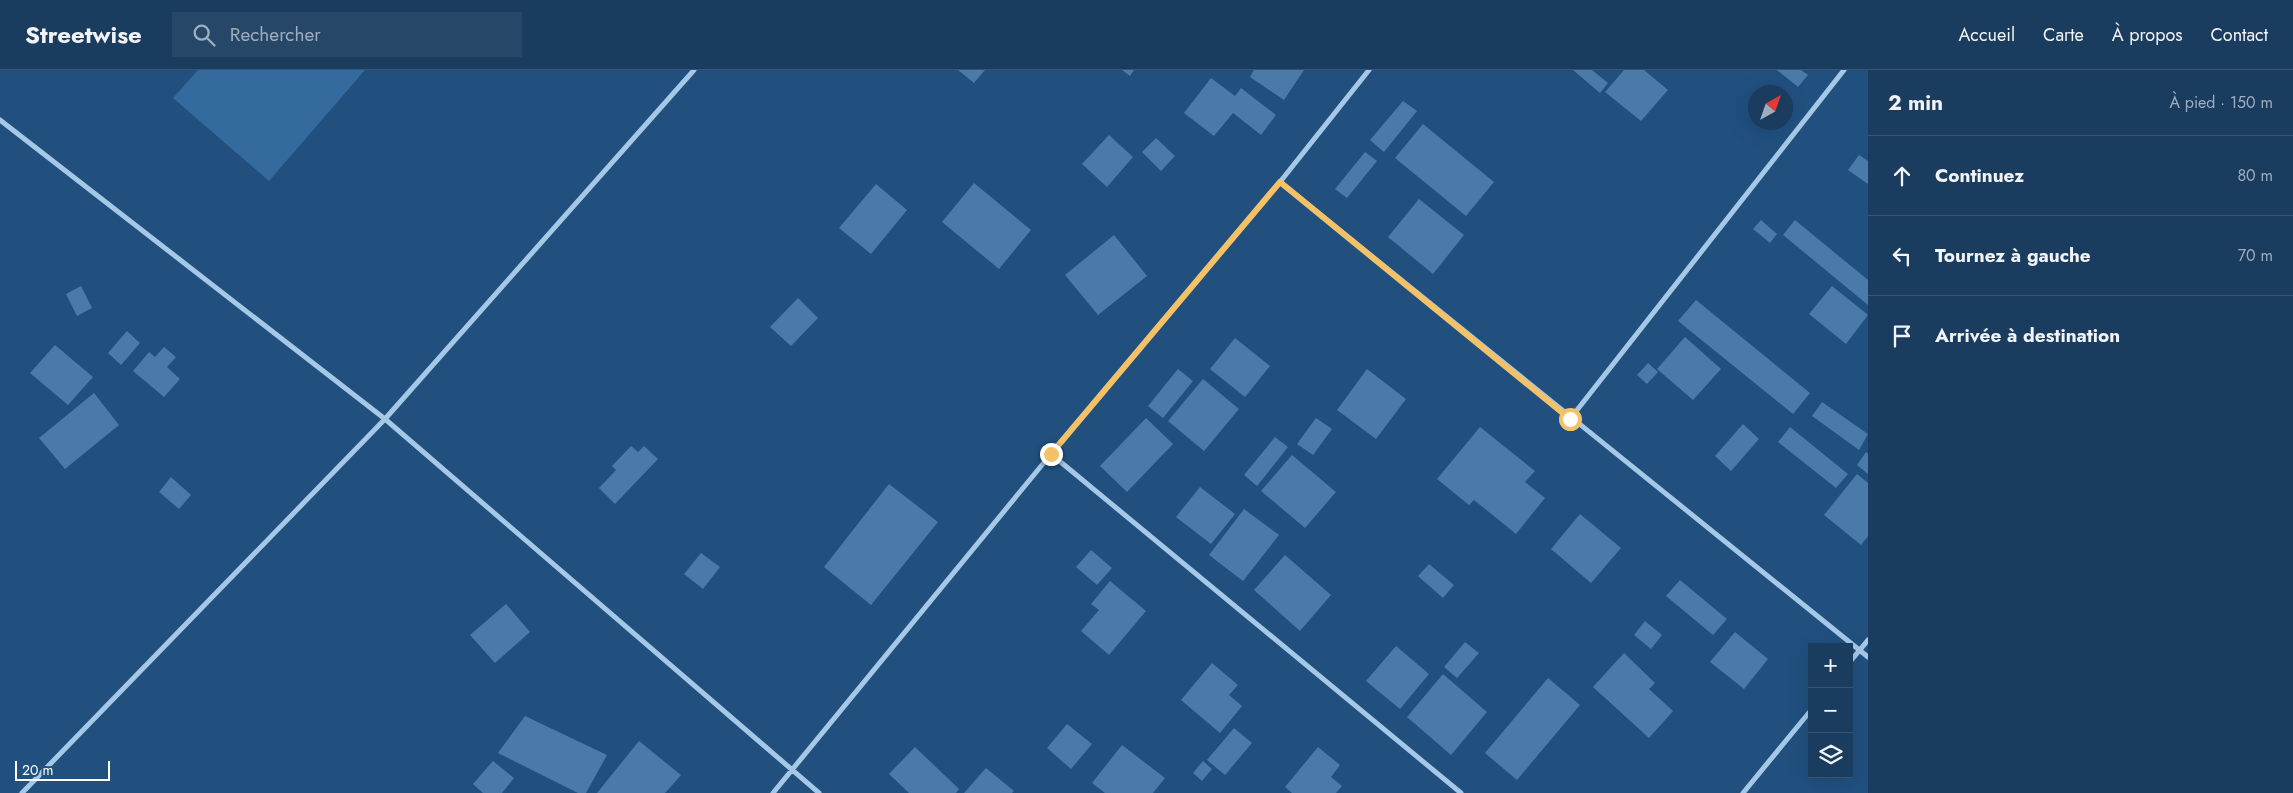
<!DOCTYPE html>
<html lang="fr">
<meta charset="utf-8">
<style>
:root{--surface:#193c5f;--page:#264768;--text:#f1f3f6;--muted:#9fadbd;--line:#375674}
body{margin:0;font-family:Jost,sans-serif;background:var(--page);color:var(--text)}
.controls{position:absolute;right:15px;bottom:15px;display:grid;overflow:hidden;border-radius:0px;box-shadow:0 5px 20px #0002}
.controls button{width:45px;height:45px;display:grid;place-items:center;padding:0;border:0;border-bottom:1px solid var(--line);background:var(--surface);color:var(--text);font:25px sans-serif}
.compass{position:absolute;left:1748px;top:15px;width:45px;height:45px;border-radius:50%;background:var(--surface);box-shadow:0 5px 20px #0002;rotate:40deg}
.scale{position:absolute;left:15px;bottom:12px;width:95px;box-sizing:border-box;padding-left:5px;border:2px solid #fff;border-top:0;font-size:14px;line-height:18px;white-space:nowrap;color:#fff;-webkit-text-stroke:4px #21507f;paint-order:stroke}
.stop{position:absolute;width:15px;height:15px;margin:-11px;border:4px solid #f4c167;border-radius:50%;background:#fff}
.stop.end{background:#f4c167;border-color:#fff;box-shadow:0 1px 5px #0008}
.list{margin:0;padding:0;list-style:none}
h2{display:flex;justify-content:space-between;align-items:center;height:65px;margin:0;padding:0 20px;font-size:21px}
h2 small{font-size:16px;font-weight:400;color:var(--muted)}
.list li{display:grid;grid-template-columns:32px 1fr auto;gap:15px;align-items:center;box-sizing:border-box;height:80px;padding:0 20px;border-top:1px solid var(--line)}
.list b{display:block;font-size:19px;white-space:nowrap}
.list em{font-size:16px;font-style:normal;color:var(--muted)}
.icon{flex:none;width:28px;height:28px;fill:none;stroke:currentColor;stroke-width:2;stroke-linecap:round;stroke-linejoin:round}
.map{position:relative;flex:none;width:1868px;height:723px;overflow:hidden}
header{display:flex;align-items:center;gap:30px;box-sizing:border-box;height:70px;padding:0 25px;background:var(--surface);border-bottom:1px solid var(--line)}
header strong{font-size:24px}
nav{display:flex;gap:28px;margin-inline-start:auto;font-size:18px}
.search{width:350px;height:45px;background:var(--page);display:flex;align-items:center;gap:12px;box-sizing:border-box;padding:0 18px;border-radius:0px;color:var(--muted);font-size:19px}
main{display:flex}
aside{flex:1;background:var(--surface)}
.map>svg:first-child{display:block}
.green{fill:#346a9d}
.building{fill:#497aa8}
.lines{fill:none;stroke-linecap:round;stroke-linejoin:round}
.minor{stroke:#a5c8e7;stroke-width:5}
.route{stroke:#f4c167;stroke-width:6}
</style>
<header>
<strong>Streetwise</strong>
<div class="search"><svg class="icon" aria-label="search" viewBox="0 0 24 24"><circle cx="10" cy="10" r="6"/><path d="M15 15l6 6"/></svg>Rechercher</div>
<nav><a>Accueil</a><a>Carte</a><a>À propos</a><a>Contact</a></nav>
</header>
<main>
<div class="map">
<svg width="1868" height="723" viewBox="0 0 1868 723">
<rect width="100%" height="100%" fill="#21507f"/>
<path class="green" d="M198,0H365L269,111L173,28Z"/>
<path class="building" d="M958,0H985L974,13Z
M1122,0H1134L1130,6Z
M1254,0H1304L1284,30L1250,7Z
M1573,0H1592L1608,13L1600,23Z
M1624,0H1644L1668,20L1641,51L1605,22Z
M1777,0H1801L1808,5L1798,17Z
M1211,8L1235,26L1241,18L1276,45L1261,65L1233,43L1214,66L1184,43Z
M1403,31L1417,41L1384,82L1370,70Z
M1423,54L1494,112L1466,146L1395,88Z
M1109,65L1133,87L1107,117L1082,94Z
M1156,68L1175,86L1161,101L1142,82Z
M1365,82L1377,91L1347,128L1335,119Z
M1859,85L1868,91V114L1848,100Z
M974,113L1031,160L999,199L942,152Z
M876,114L907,140L871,184L839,158Z
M1419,129L1464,165L1433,204L1388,167Z
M1761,150L1777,164L1770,173L1753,159Z
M1795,150L1868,210V235L1783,165Z
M1114,165L1147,206L1098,245L1065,205Z
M81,216L92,238L77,246L66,224Z
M1832,216L1868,245L1846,274L1809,244Z
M798,228L818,248L791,276L770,257Z
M1696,230L1810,323L1793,344L1678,251Z
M127,261L140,273L121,295L108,283Z
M1685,267L1721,299L1693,330L1657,299Z
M1235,268L1270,296L1245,327L1210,299Z
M55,275L93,307L68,335L30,303Z
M164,277L176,287L167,297L180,309L164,327L133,301L149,282L155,287Z
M1648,293L1658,302L1647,314L1637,305Z
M1178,299L1193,311L1163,348L1148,336Z
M1367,299L1406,329L1376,369L1337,340Z
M1203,309L1239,339L1204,381L1168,351Z
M94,323L119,355L65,399L39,368Z
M1822,332L1868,364L1859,380L1812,346Z
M1146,348L1173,374L1127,422L1100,396Z
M1316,348L1332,359L1313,385L1297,374Z
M1743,354L1759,369L1731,401L1715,386Z
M1480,357L1535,401L1525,412L1545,428L1516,464L1474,430L1469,435L1437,409Z
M1790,357L1848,404L1836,418L1778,372Z
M1275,367L1288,377L1257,416L1244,405Z
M631,376L638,382L644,376L658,389L615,434L599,418L616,400L612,396Z
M1866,382L1868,384V404L1857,395Z
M1292,385L1336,422L1305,458L1261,421Z
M1857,404L1868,413V466L1861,475L1824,445Z
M171,407L191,425L179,439L159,422Z
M889,414L938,452L871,535L824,497Z
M1200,417L1235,444L1211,474L1176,447Z
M1244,439L1279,465L1243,511L1209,485Z
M1580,444L1621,478L1591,513L1551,479Z
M1091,480L1112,498L1097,515L1076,497Z
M701,483L720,497L703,519L684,504Z
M1285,485L1331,525L1300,561L1254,520Z
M1429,494L1454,515L1443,528L1418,506Z
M1680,510L1727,549L1713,565L1666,526Z
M1110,511L1146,541L1109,585L1081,561L1099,540L1091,534Z
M506,534L530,562L495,593L470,565Z
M1645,551L1662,565L1651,579L1634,565Z
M1735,562L1768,589L1744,619L1710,592Z
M1465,572L1479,583L1457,608L1444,597Z
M1396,576L1429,604L1400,639L1366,611Z
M1624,583L1655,613L1649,619L1673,641L1649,668L1593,617Z
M1212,593L1238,615L1229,625L1242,636L1220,663L1181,630Z
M1443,604L1487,642L1451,685L1407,647Z
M1548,608L1580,635L1517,710L1485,683Z
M525,646L607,685L586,723H578L498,683Z
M1067,654L1092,674L1071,699L1047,678Z
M1234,658L1252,673L1225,705L1207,690Z
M639,671L681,705L665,723H597Z
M1122,675L1165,708L1153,723H1105L1092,713Z
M915,677L959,719L956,723H909L889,704Z
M1318,677L1340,695L1331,707L1342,716L1336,723H1292L1285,717Z
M493,691L514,708L502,723H483L473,714Z
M1203,691L1212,699L1202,711L1193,703Z
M986,698L1014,721L1012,723H964Z"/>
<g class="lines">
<path class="minor" d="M0,50L385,349L819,723
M1280,112L1868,587
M1570,349L1844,0
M1051,384L1461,723
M1849,593L1868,570
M22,723L385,349L694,0
M773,723L1051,384L1280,112L1369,0
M1743,723L1812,639"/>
</g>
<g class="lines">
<path class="route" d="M1051,384L1280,112L1570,349"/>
</g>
</svg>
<div class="controls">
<button>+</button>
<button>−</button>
<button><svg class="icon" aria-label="layers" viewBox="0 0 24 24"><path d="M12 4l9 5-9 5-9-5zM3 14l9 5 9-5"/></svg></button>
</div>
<svg class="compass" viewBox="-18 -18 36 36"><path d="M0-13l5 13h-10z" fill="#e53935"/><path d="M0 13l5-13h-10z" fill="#9fadbd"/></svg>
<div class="scale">20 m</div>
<div class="stop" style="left:1570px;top:349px"></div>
<div class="stop end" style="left:1051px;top:384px"></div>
</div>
<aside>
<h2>2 min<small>À pied · 150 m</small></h2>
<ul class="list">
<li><svg class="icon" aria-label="ahead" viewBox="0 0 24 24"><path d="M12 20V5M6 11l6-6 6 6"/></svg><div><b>Continuez</b></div><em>80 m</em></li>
<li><svg class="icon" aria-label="left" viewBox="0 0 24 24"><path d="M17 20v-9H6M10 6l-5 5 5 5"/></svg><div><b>Tournez à gauche</b></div><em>70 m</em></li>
<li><svg class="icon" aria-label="arrive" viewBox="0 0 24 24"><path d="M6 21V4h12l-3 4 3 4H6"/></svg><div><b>Arrivée à destination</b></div></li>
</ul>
</aside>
</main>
